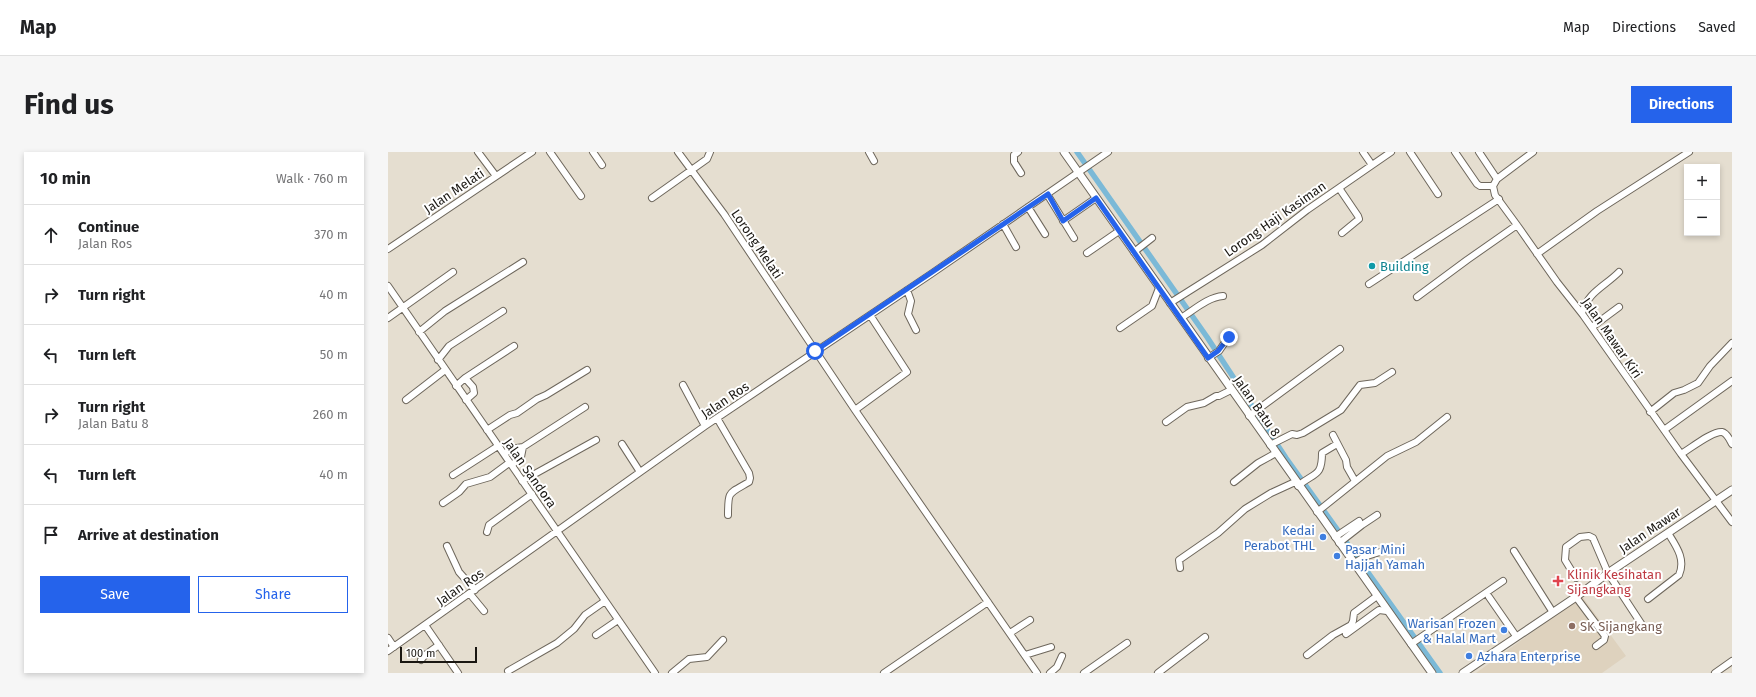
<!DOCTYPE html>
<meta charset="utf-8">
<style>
:root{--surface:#fff;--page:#f6f6f6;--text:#202124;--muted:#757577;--line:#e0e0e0;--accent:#2563eb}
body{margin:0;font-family:"Fira Sans",sans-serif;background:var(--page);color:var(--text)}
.controls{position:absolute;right:12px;top:12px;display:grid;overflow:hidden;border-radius:0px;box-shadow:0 2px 6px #0003}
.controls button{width:36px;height:36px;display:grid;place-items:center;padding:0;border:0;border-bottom:1px solid var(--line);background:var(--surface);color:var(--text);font:20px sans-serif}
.scale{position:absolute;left:12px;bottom:10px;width:77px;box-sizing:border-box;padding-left:4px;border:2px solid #1a1712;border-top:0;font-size:11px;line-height:14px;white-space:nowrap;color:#1a1712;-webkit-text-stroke:3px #fff;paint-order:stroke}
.stop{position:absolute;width:12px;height:12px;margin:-9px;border:3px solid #2563eb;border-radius:50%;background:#fff}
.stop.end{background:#2563eb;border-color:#fff;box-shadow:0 1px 4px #0008}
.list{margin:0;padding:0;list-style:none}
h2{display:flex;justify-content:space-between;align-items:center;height:52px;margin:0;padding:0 16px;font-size:17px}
h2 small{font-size:13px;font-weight:400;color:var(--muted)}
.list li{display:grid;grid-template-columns:26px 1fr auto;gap:12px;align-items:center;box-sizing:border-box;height:60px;padding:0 16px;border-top:1px solid var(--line)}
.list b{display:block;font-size:15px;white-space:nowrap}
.list p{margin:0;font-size:13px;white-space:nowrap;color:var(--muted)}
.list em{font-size:13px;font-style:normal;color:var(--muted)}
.actions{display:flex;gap:8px;padding:12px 16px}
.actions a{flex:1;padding:9px 0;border:1px solid var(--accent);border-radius:0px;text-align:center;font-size:14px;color:var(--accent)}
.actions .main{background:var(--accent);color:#fff}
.icon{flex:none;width:22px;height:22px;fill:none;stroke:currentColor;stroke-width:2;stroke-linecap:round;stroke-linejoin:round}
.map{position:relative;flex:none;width:1344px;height:521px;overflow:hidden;border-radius:0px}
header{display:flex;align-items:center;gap:24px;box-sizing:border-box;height:56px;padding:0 20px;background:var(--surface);border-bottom:1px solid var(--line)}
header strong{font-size:19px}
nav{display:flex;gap:22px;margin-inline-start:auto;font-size:14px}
.intro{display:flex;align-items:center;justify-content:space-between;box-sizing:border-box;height:96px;padding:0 24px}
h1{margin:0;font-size:28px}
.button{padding:10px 18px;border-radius:0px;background:var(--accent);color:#fff;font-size:14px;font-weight:700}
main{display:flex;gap:24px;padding:0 24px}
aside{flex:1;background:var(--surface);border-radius:0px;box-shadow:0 2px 6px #0003}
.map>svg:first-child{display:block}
.built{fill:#ded2be}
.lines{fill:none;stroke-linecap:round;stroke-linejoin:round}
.canal{stroke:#7bb9d7;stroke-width:5.5}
.minor-casing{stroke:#6e675c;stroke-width:8}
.tertiary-casing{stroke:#6e675c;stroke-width:9}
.minor{stroke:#fff;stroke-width:6}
.tertiary{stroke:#fff;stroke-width:7}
.route{stroke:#2563eb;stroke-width:5}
.culture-dot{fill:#0f9aa8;stroke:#fff;stroke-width:1.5}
.shop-dot{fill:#3f7fe0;stroke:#fff;stroke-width:1.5}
.health-dot{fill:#e0444e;stroke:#fff;stroke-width:1.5}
.education-dot{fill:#8d6e63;stroke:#fff;stroke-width:1.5}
.labels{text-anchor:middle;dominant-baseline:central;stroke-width:4;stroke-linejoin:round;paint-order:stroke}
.street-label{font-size:13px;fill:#1a1712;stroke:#fff}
.culture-label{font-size:13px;fill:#0d838f;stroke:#fff;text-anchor:start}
.shop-label{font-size:13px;fill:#366cbe;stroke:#fff;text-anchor:end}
.health-label{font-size:13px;fill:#be3a42;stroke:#fff;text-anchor:start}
.education-label{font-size:13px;fill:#785e54;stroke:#fff;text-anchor:start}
</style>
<header>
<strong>Map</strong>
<nav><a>Map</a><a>Directions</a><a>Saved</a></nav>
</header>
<div class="intro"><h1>Find us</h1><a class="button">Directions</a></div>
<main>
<aside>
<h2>10 min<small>Walk · 760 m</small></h2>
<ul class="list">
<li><svg class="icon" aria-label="ahead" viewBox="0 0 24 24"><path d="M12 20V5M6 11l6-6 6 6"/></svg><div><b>Continue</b><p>Jalan Ros</p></div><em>370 m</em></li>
<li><svg class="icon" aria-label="right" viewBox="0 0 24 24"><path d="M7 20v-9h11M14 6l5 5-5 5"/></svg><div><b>Turn right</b></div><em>40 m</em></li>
<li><svg class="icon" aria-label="left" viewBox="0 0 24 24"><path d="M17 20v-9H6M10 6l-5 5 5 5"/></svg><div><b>Turn left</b></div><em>50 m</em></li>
<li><svg class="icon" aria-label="right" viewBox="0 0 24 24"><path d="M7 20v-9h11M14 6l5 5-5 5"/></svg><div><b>Turn right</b><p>Jalan Batu 8</p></div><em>260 m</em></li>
<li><svg class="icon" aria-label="left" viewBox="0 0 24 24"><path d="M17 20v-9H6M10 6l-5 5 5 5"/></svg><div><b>Turn left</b></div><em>40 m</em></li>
<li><svg class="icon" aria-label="arrive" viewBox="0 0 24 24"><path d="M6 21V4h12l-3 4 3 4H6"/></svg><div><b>Arrive at destination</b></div></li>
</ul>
<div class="actions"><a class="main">Save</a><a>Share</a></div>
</aside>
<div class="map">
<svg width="1344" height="521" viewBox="0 0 1344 521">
<rect width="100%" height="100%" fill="#e5ded0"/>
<path class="built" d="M1194,444L1238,504L1214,521H1088Z"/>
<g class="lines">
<path class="canal" d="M689,0L819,185L898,306L1052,521"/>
<defs>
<path id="minor" d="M90,0L108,24
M162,0L193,44
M205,0L214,13
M290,0L336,62L467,258L649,521
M481,0L486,9
M630,0L626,3V10L633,21
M975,0L984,13
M1022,0L1050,42
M1067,0L1089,32L1092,34H1105
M1091,0L1109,27
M1105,34L1107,43L1129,73L1169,130L1195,163L1293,302L1344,370
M1105,34L1109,27L1145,0
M951,36L970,64L971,67L954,81
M659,42L686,86
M264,46L319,7L322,0
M640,55L657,82
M675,69L708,46
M615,72L628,95
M0,97L144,0
M746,100L764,86
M699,101L731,79
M1149,102L1209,59L1301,0
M981,132L1111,47
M0,134L267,521
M519,138L523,149L520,162L528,178
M1029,145L1079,108L1129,73
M782,151L874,93L919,58L1003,0
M1194,161C1200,140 1216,135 1231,120
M0,166L65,120
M793,166C806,158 820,145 835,144
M1204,175L1231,155
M732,176L764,154L771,136
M31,180L57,159L135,110
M820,206L831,199L842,183
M50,208L61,194L115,159
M77,226L126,194
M295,233L317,274
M68,234L77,226L85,235L86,241L78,248
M18,248L57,218
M467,258L519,220L482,163
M1262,260L1286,241L1296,238L1310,231L1322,214L1344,191
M861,264L952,197
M329,266L361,321L362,326L361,330C340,342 340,339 340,363
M778,270L799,255L816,251L828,244H831L843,238
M99,278L122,263L129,261L149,247L158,243L199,218
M1276,278L1344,229
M945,283L958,308L959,315L967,329
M234,292L252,320
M882,293L904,282L909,283L915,281L953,258L972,233L987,231L1004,220
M116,302L123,297L135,295L197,255
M1293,302C1302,297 1324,279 1334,280C1339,281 1342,288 1344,292
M124,313L133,305L135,295
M65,323L110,294
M134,329L208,288
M846,330L870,311L888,301
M910,334C926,320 934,326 934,301L949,292
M55,351L71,340L78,332L102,325L121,311
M929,360L999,304L1028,290L1059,265
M99,380L101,373L144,342
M947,385L971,369
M951,391L974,373L989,363
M59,394L71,420L87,438
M1126,399L1164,459
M965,412L976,405L995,399
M792,416L791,408L830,381L857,357L883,341L907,330
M1188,426L1177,408L1178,395L1192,385L1201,384L1205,386L1220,421L1256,476
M82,442L96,459
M1101,445L1128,484
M1188,445L1217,484L1216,488L1208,494
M1260,447L1291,423C1298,407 1288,394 1280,381
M37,473L70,521
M622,481L642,468
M958,482L991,458L999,459
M208,483L230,468
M0,486L6,495
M1023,492L1115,429
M0,499L317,274L543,122L720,0
M637,503L663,495
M919,503L945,483L963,473L965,469L966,461L989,444
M33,508L37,503L51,493
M120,519L169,491L186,477L197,463L217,449
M284,521L301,507L319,505L335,488
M496,521L600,450
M662,521L669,515L674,504
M696,521L739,491
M770,521L817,485
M1327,521L1344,509"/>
<path id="tertiary" d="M676,0L1044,521
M1075,521L1188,445L1220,421L1344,338"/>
</defs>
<use href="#minor" class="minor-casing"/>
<use href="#tertiary" class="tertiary-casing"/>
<use href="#minor" class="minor"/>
<use href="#tertiary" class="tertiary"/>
</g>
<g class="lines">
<path class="route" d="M427,199L660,42L675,69L708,46L820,206L830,199L841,185"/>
</g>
<circle class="culture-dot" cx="984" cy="114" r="4"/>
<g class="shop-dot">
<circle cx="935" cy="385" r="4"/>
<circle cx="949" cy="404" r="4"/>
<circle cx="1116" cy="478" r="4"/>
<circle cx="1081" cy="504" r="4"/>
</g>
<path class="health-dot" d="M1168 423h4v4h4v4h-4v4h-4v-4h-4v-4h4z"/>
<circle class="education-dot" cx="1184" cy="474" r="4"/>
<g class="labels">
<g class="street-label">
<text transform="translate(66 39) rotate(-34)">Jalan Melati</text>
<text transform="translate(887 67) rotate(-35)">Lorong Haji Kasiman</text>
<text transform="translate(369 92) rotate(56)">Lorong Melati</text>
<text transform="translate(1224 186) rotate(55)">Jalan Mawar Kiri</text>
<text transform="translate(337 248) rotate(-34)">Jalan Ros</text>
<text transform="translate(869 254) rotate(55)">Jalan Batu 8</text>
<text transform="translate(142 321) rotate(55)">Jalan Sandora</text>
<text transform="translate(1262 378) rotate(-34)">Jalan Mawar</text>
<text transform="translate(72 435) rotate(-35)">Jalan Ros</text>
</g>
<g class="culture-label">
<text x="992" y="114">Building</text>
</g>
<g class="shop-label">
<text x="927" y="378">Kedai<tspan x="927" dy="15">Perabot THL</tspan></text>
<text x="957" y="397" text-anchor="start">Pasar Mini<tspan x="957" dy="15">Hajjah Yamah</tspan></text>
<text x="1108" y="471">Warisan Frozen<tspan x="1108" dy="15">&amp; Halal Mart</tspan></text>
<text x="1089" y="504" text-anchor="start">Azhara Enterprise</text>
</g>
<g class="health-label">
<text x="1179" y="422">Klinik Kesihatan<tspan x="1179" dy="15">Sijangkang</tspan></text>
</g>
<g class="education-label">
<text x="1192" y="474">SK Sijangkang</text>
</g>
</g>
</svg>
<div class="controls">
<button>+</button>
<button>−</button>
</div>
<div class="scale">100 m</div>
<div class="stop" style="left:427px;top:199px"></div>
<div class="stop end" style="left:841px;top:185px"></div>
</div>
</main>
